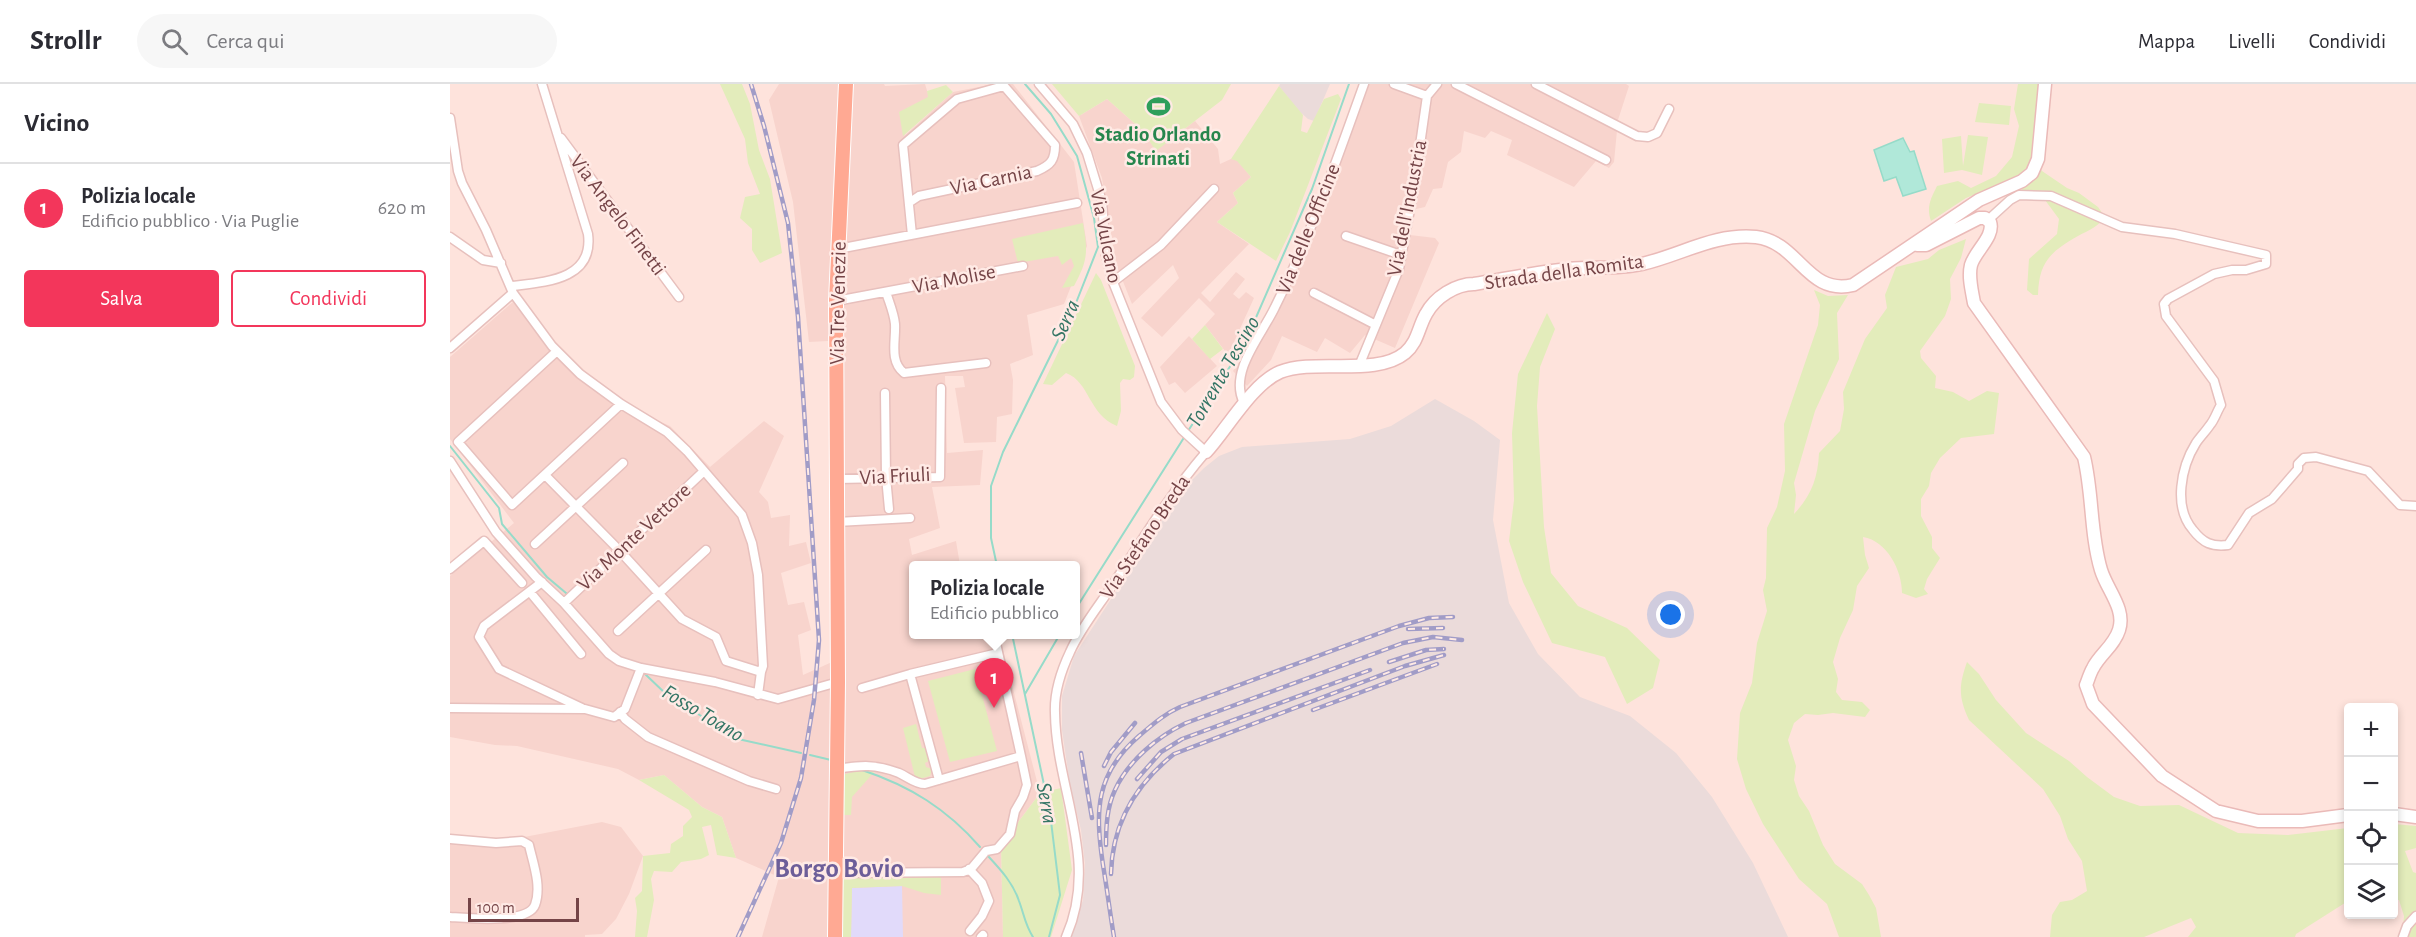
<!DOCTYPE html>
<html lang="it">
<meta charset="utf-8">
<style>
:root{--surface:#fff;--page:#f7f7f7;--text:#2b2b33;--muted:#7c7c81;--line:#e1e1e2;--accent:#f3365b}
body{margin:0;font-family:"Alegreya Sans",sans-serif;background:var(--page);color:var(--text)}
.controls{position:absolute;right:18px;bottom:18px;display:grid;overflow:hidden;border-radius:6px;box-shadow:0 3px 9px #0003}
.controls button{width:54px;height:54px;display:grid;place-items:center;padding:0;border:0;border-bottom:2px solid var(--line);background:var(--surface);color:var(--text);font:30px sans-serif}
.scale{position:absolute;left:18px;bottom:15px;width:111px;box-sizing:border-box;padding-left:6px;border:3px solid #754447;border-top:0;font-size:16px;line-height:21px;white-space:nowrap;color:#754447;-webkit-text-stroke:4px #ffeae5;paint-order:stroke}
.you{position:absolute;left:1221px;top:531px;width:21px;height:21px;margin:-15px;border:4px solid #fff;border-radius:50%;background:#1a73e8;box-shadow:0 0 0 9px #1a73e833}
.badge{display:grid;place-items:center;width:39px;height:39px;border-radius:50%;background:var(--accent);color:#fff;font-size:20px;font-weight:700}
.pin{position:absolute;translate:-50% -50px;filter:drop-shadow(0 2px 3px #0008)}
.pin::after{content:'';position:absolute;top:32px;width:21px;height:18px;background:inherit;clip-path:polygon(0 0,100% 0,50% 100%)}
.popup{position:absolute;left:459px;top:477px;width:171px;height:78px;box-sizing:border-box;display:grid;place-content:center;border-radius:6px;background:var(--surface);filter:drop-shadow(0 2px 4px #0005);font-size:20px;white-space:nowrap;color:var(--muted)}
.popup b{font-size:22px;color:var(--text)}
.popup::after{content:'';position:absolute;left:50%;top:100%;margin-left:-12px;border:12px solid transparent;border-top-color:var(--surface)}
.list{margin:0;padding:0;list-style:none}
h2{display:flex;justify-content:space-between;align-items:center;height:78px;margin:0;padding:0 24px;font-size:26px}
h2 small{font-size:20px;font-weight:400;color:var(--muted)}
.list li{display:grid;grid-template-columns:39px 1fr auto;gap:18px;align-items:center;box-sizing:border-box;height:90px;padding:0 24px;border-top:2px solid var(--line)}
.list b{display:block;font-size:22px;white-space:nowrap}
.list p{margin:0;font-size:20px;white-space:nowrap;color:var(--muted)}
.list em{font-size:20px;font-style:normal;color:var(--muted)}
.actions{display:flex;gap:12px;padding:18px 24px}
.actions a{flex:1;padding:14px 0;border:2px solid var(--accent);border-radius:6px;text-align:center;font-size:21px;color:var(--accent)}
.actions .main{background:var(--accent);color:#fff}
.icon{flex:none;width:33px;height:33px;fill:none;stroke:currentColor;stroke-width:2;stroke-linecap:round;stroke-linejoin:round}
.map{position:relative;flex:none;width:1966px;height:853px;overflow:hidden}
header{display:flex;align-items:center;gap:36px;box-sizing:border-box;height:84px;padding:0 30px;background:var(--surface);border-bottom:2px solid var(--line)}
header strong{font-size:28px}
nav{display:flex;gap:33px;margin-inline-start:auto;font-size:21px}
.search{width:420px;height:54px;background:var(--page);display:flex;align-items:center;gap:15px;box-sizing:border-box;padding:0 21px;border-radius:33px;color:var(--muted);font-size:22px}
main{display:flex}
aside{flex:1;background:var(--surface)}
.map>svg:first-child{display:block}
.residential{fill:#f8d4cd}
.industrial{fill:#ebdbda}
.education{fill:#e1dafa}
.green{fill:#e3ecbb}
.water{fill:#b0e8d9;stroke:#96dbc9;stroke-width:1.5}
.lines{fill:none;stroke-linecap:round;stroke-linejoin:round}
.stream{stroke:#96dbc9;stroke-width:2}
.street-casing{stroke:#e7c0bd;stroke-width:11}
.secondary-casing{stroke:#eabab8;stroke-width:15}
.primary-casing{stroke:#fff;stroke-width:16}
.street{stroke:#fff;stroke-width:8}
.secondary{stroke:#fff;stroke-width:12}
.primary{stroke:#ffa993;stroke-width:14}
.rail-casing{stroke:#a19cc7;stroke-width:4.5}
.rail{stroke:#ffeae5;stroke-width:2;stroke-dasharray:7;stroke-linecap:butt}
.labels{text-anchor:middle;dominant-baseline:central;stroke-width:5;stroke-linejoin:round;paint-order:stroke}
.leisure-label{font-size:21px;font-weight:bold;fill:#27864d;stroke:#ffeae5}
.street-label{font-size:21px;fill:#754447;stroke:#ffeae5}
.water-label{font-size:22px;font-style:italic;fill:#347565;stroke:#ffeae5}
.district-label{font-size:27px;font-weight:bold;fill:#6d5e99;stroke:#ffeae5}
</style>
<header>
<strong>Strollr</strong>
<div class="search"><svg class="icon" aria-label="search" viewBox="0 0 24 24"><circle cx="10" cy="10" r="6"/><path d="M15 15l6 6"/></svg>Cerca qui</div>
<nav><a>Mappa</a><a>Livelli</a><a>Condividi</a></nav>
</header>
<main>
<aside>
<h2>Vicino<small></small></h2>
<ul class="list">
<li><span class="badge">1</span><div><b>Polizia locale</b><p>Edificio pubblico · Via Puglie</p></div><em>620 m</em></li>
</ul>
<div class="actions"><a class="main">Salva</a><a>Condividi</a></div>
</aside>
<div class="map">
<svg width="1966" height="853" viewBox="0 0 1966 853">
<rect width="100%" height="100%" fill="#fee3dc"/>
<path class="residential" d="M329,0H434L435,2L475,0L479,13L454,52L503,8L544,0H563L624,78L637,162L614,220L577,231L583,271L560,280L563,296L562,330L547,333L546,358L514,359L505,304L515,303L513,292H495L497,369L533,366L530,401L482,403L490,444L459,455L462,471L506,457L510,481L463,482V550L549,551L590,709L551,761L553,853H312L329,793L286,774L272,733L252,723L214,691L189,696L168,685L67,662L45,661L0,653V492L64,439L0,355V273L64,217L94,259L153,313L220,342L260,383L314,337L334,352L309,408L318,418L321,434L340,431L339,462L356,458L361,479L331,489L338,521L354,518L361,546L348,551L353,591L382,578L381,393L378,257L359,258L343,118L319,16Z
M917,0H1176L1179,2L1168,36L1164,78L1159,84L1146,77L1124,103L1057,71L1062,56L1041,47L1035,54L1014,47L1011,68L998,78L992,104L983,105L975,123L966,125L960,151L985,154L989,159L945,264L915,251L900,269L875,254L867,268L832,252L821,276L797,302L783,287L831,221L877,113Z
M657,15L692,46L706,66L745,37L768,65L770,80L781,75L787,76L801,93L783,109L788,119L767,138L799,160L751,209L760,218L786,188L795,195L783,210L789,215L796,208L804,214L778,271L755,241L765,230L749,214L712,253L691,234L729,194L723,181L682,220L666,180L652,94L629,32Z
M739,252L767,282L735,309L725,298L719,301L710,283Z
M152,738L171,743L193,772L179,810L166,835L152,850L135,851V853H0V751L64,755Z"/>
<path class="industrial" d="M830,0H880L864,37L858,35L848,26L829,2Z
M985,315L1024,337L1050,356L1043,436L1059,519L1088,570L1130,613L1180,632L1226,669L1262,713L1303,779L1338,853H620L633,816L635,780L631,746L620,701L612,646V612L624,572L732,406L754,384L769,372L792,363L900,355L941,342Z"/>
<path class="education" d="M452,802L453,853H401L402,804Z"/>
<path class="green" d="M270,0H292L300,20L309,66L320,95L332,169L310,179L302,166V145L290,134L295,113L310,110L298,79L295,55Z
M602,0H781L772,16L706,67L692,46L657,15L629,32Z
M1568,0H1589L1584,76L1592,87L1617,104L1629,109L1648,123L1655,133C1648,143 1639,146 1628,152C1600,168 1589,178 1588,211H1583L1577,206L1579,175L1607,150L1609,135L1595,116L1579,110L1558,97L1516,114L1481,137C1476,123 1481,114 1487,102L1508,97L1521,104L1546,92L1562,73L1569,42L1564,25Z
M496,1L503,8L453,52L449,28L478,13L477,7Z
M829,2L853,31L851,47L857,49L874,15L888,10L891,15L840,148L826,177L767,138L788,119L783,109L801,93L787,77L781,75Z
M1529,19L1561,22L1559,41L1525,38Z
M1518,51L1538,53L1532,91L1512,86L1494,89L1492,55L1511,52L1513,82Z
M633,139C638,168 638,176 624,202L612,204L624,182L621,174L612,181L608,172L568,179L562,155Z
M1516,155L1511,174L1500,195L1501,215L1495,232L1470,267L1471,274L1486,292L1485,304L1503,308L1519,317L1537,307L1549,309L1544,350L1511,354L1490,374L1481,389L1479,402L1471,415V432L1482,453V464L1490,474L1477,495L1474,505L1478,510L1466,514L1452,509C1452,486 1437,457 1413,453L1415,471L1419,484L1407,502L1403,526L1390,554L1383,578L1388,595L1386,608L1392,616L1412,618L1420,626L1415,633L1383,629L1368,631L1355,630L1344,639L1338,656L1346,682L1344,696L1349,712L1359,727L1373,761L1385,780L1412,800L1419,811L1426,824L1431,853H1389L1377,820L1349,795L1313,740L1296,705L1287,675L1290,629L1302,599L1307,559L1317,527L1313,506L1316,494L1317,444L1327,423L1335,387L1334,340L1368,241L1370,221L1364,206L1378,212L1398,211L1387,229L1389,275L1365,327L1344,399L1346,411L1344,430C1361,412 1368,394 1369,369L1390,347L1394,325L1393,308L1415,255L1437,224L1435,211L1446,183L1478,175L1489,166Z
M646,189L651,196L685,282L684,293L680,296L673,295L670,299L671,327L667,342C638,330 640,298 616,289L602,301L593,300Z
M1097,229L1105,245L1090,283L1087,322L1094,443L1101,489L1128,522L1177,544L1210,576L1203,604L1177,620L1155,573L1102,559L1073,498L1059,457L1064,416L1062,349L1068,290Z
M755,241L773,265L760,275L742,255Z
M1517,578L1529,590L1546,616L1576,649L1619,677L1637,693L1664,713L1690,722L1729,721L1788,749L1838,751L1898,744V817L1846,850L1845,853H1738L1746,843L1741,834L1694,853H1600L1602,831L1610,818L1622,816L1637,807L1632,777L1618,755L1610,732L1593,705L1519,636C1508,612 1509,601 1517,578Z
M525,585L547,667L500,678L478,597Z
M466,640L472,664H475L479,677L475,679L476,683L482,685L480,692L469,695L465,693L453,644Z
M418,684L426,686L402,713L401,731H391L392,691Z
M214,691L252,723L272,733L286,774L267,771L261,741L252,743L259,771L251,775L231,778L222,788L204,787L201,795L204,816L197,853H185L187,827L185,814L192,807L193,772L220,769L221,760L233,752V742L242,733L239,726L189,696Z
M611,704L622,786L601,853H553L551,761L590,709Z
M1944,740L1966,742V764L1955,767L1963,788L1966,789V853H1952L1954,832L1949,816L1944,815Z
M491,792V811L474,809L452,802L402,804L401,853H389L390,793Z"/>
<path class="water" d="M1453,54L1460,68L1464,67L1476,105L1453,112L1446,93L1434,97L1424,66Z"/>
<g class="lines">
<path class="stream" d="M738,347L794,261L862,105L899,0
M0,362L49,424L52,440L97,493L116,509
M547,482L541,454V402L553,368L624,224L648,163L644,134L627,72L601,30L575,0
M625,526L735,352
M562,550L600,729L610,811L599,853
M195,590L216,610L288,655L351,669
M575,610L610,550
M360,671L381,676
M412,686C460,702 497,725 530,763
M538,772C551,786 563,799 569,817C574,830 575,841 583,853"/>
<defs>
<path id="street" d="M589,0L623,40L637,69L652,118L656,171L663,198L711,318L732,346L756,368C720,410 692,456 662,502C648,523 630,545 620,568C611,587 604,607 605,629C606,706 650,776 616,853
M944,0L977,12
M1006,0L1156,76
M1086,0L1187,52L1198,53L1207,49L1219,25
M0,34L8,87L12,99L36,146L63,209L102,262L130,290L171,320L217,348L237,367L292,431L302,459L308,491L313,582L311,588L308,611
M111,54L229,213
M460,118L469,112L587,87C601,81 605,76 605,61L554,2L507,15L453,61L462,151
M1538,136L1560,116L1569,111L1601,112L1672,143L1725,150L1816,171V180L1796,186H1782L1764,190L1718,215L1714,220L1716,232L1764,297L1771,321C1767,327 1765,335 1760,341C1756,347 1750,353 1746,359C1731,383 1723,423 1743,446C1753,459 1762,463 1778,461L1799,429L1822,415L1848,385V380L1854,374L1866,373L1918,387L1950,421L1966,422
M896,152L951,171
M0,153L33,176L51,179
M388,165L627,119
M663,198L711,161L764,105
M62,202C95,198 144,196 138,150L92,0
M436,208C439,218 444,229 445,240C446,257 439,277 454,289L536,279
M864,209L926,241
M386,217L573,182
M0,264L63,209
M107,267L8,358L62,421L171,320
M909,282L949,185L964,103L977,12L987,0
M435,309L436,393L439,425
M794,319C778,288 812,251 825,223C861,151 887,75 914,0
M0,377L46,448L86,493L114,519L159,570L169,577L191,584L265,598L328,615L388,598
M95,391L169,466L232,535L266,553L276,577L311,588
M387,395L490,393L491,304
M387,438L460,434
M85,460L173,379
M0,485L34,457L72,499
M92,498L34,542L29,553L49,585L132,624
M80,508L131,570
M114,519L254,387
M168,547L256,466
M460,590L489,696
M412,604L460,590L548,569
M0,624L135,625L164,633L175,625L191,584
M170,628L175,635L198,653L299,697L326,705
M387,685C412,681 425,680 449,689C458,693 465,700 475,700L571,672L544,550
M0,755L46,759L72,757L79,761C83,779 92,802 85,821C78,840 17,834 0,833
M519,785L532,799L539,817L532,832L520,847
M386,789L513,788L521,785L536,767L547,765L560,750L565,727L573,713L577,701L571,672
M531,853L533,851
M1953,853L1957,842L1966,832"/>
<path id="secondary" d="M1467,161H1476L1529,134H1535L1540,138C1545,152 1525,167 1521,181C1518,193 1522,207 1524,219L1634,373C1643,410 1640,449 1651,486C1657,506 1676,525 1669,546C1664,562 1650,570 1643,584C1640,589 1638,596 1636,601L1643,620L1712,692L1766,727L1808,737H1852L1898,731
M756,368C777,345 802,300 830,288C865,274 926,293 955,269C968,258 968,244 976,230C985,213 1006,200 1024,200C1055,195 1087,188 1119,185C1142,183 1169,185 1192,180C1231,171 1265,149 1306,153C1349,158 1357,212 1403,201L1529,116L1572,97L1582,89L1588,75L1595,0
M1944,730L1966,733"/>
<path id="primary" d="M385,853L388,598L386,217L396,0"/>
</defs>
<use href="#street" class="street-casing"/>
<use href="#secondary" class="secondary-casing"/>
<use href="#primary" class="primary-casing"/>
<use href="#street" class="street"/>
<use href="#secondary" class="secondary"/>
<use href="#primary" class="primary"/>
<defs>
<path id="rail" d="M958,545L993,544
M939,578L976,566L994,565
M863,626L987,580
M631,669L642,734
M654,682L661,668L685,639
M687,695L711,668L732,655L920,586
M656,761C656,742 657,723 665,706C678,677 708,652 736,639L953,559L983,553L1012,556
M661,790C662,740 685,701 724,670L955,582L994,571
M288,853L331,759L351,694L364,616L369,556L348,233L338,139L314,42L301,0
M664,853C660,829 657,805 653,781C645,727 645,690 689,652C702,641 714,630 730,623L949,542L979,534L1003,533"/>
</defs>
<use href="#rail" class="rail-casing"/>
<use href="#rail" class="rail"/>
</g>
<defs>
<symbol id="stadium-bare" viewBox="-9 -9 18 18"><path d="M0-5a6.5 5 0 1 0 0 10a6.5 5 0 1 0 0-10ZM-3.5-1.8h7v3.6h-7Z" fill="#2e9e5b" stroke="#ffeae5" stroke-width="2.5" paint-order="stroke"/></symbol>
</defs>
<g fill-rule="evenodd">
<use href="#stadium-bare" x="692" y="6" width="33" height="33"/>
</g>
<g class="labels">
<g class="leisure-label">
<text x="708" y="50">Stadio Orlando<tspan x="708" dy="24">Strinati</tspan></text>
</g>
<g class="street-label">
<text transform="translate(541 96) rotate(-12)">Via Carnia</text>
<text transform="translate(957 124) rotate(-79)">Via dell'Industria</text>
<text transform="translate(168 131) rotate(53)">Via Angelo Finetti</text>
<text transform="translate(858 145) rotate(-68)">Via delle Officine</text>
<text transform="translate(656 152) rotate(79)">Via Vulcano</text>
<text transform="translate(1114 188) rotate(-8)">Strada della Romita</text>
<text transform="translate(504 195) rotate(-11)">Via Molise</text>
<text transform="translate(388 219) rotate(-89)">Via Tre Venezie</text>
<text transform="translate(445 392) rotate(-3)">Via Friuli</text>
<text transform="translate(184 453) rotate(-43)">Via Monte Vettore</text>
<text transform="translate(695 453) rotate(-56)">Via Stefano Breda</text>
</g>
<g class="water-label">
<text transform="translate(615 236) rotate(-66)">Serra</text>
<text transform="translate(773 288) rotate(-60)">Torrente Tescino</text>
<text transform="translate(253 629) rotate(31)">Fosso Toano</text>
<text transform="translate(597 719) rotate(80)">Serra</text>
</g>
<g class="district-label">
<text x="389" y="784">Borgo Bovio</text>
</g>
</g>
</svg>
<div class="controls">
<button>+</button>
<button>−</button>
<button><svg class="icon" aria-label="locate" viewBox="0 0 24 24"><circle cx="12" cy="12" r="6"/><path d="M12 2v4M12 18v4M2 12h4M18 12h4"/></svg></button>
<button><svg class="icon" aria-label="layers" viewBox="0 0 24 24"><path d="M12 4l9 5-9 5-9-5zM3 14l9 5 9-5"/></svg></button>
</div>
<div class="scale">100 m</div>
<div class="you"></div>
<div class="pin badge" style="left:544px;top:624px">1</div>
<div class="popup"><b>Polizia locale</b>Edificio pubblico</div>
</div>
</main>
